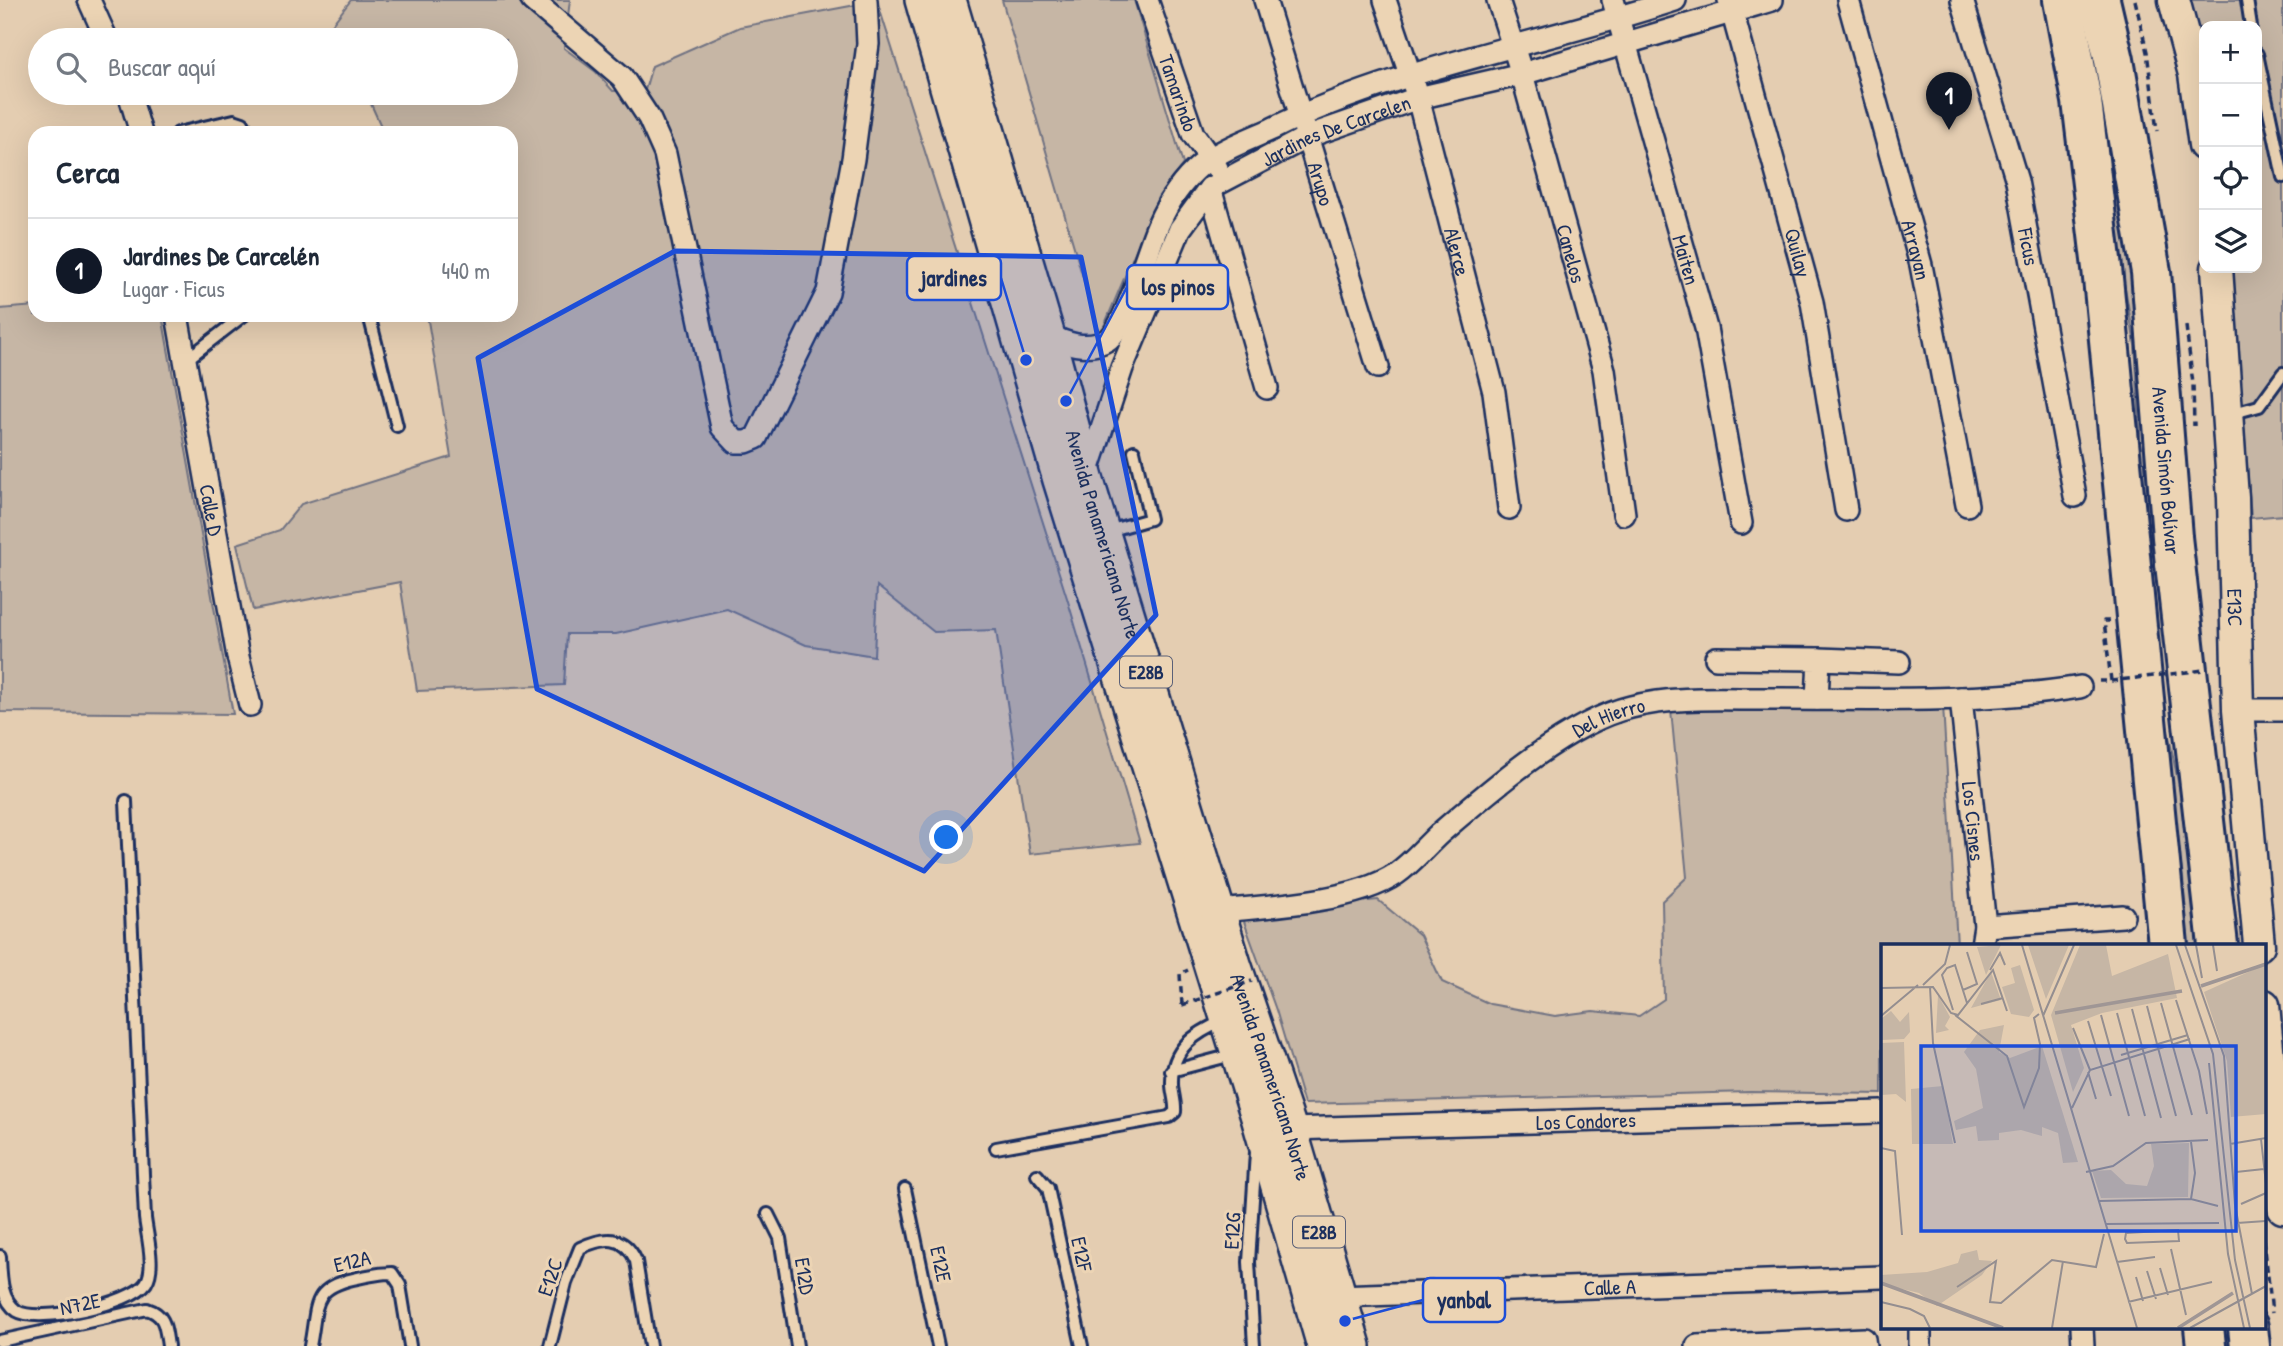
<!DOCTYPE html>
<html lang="es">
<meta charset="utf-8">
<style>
:root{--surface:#fff;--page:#f6f6f7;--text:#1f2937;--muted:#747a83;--line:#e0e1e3;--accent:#111827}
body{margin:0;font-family:"Patrick Hand",sans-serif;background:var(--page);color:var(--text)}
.controls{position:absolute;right:21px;top:21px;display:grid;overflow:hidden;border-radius:14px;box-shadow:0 7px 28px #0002}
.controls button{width:63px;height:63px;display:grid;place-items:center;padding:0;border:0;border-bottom:2px solid var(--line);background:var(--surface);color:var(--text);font:35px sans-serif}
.you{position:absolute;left:947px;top:838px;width:24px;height:24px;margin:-18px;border:5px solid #fff;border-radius:50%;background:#1a73e8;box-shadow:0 0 0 10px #1a73e833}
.badge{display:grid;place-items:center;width:46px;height:46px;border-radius:50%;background:var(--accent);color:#fff;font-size:23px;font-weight:700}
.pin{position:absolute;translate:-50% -58px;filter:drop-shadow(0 2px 4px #0008)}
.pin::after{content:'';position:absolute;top:37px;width:24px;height:21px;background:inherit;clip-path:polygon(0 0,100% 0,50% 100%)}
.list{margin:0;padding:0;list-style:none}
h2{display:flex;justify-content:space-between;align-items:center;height:91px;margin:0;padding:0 28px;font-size:30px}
h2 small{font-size:23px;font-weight:400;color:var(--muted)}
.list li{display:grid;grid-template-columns:46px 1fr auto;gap:21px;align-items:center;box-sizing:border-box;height:105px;padding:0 28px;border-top:2px solid var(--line)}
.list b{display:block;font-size:26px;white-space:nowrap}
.list p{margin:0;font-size:23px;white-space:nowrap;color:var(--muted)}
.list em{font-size:23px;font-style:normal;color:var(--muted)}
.icon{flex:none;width:38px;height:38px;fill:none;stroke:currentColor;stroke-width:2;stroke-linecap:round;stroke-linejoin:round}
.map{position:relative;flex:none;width:2283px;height:1346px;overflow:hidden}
.search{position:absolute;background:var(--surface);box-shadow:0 7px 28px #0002;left:28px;top:28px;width:490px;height:77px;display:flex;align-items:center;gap:18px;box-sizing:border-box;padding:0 24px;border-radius:38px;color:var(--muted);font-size:26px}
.panel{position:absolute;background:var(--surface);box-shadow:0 7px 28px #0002;left:28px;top:126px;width:490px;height:196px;border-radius:21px}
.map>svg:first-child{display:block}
.green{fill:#c6b6a5;stroke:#707282;stroke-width:2}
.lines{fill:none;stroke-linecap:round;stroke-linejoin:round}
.lane-casing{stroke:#1b2f5e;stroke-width:16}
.street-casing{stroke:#1b2f5e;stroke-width:26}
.secondary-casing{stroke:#1b2f5e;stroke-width:35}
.primary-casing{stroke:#1b2f5e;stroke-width:38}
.highway-casing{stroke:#1b2f5e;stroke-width:44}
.path{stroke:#1b2f5e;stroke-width:3.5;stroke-dasharray:7 5;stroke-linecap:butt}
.lane{stroke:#ecd4b4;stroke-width:10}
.street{stroke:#ecd4b4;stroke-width:21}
.secondary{stroke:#ecd4b4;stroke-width:30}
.primary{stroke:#ecd4b4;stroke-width:33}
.highway{stroke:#ecd4b4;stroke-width:38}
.path-bridge{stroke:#1b2f5e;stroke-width:3.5;stroke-dasharray:7 5;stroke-linecap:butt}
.marked{fill:#1d4ed8;fill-opacity:0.2;stroke:#1d4ed8;stroke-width:5;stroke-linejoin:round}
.labels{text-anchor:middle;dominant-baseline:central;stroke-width:6;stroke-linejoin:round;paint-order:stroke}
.shield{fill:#ecd4b4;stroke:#5a6078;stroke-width:2}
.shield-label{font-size:19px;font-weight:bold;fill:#1b2f5e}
.street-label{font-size:21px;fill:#1b2f5e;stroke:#ecd4b4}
.inset-river{fill:none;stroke:#9f9695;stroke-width:3.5}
.inset-road{fill:none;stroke:#948e90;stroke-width:2}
.view{fill:#1d4ed8;fill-opacity:0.15;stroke:#1d4ed8;stroke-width:3.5}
.inset-edge{fill:none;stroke:#1b2f5e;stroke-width:3.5}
.leader{fill:none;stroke:#1d4ed8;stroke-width:2.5}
.callout-dot{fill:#1d4ed8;stroke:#ecd4b4;stroke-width:2.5}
.callout{fill:#ecd4b4;stroke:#1d4ed8;stroke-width:2.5}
.callout-label{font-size:23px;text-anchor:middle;font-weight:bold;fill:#1b2f5e}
</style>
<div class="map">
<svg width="2283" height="1346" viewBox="0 0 2283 1346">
<rect width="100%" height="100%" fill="#e4cdb1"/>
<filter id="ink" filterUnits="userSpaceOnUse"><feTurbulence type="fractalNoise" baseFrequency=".0143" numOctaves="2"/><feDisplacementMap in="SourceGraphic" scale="14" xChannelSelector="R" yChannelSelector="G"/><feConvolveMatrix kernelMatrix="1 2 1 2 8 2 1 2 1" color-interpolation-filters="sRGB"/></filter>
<g filter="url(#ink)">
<path class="green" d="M351,0H570L564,48L596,72L613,91L645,90L652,66L740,27L877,1L1067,598L1140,843L1030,854L996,630L934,632L877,586L874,656L806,645L727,609L616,634H567L564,685L417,691L400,582L253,610L237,544L280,530L301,504L451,457L427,315H511V133H384L366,93H506V40H320Z
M1002,0H1134L1183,164L1158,197L1100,336Z
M2079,0H2090L2096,16L2149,379L2153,457L2149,606L2160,691L2197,877L2201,945H2187L2183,877L2138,606L2140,428L2135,345L2109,196L2091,50Z
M2190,0H2283V515L2251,518L2232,268H2257V26H2204V53Z
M35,306V315H162L233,714L0,712V309Z
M1943,705L1957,945H1882V1094L1750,1092L1304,1104L1276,1010L1241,913L1378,900L1420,935L1442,982L1490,1004L1555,1016L1593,1011L1639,1016L1664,999L1662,901L1687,877L1671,710Z"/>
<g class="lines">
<defs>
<path id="lane" d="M2247,0L2251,26
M2257,54L2283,177
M178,133L234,120L243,123L248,133
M369,315L397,426
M186,360L244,315
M2230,414L2259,406L2283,373
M1105,532L1150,519L1134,451
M1171,1071L1236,1054
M996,1148L1169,1117L1175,1112C1176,1102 1172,1093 1172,1084C1171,1048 1195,1033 1225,1020
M1037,1175L1048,1188L1082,1346
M905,1189L938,1346
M768,1214L780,1238L797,1346
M0,1256C1,1275 0,1299 17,1311C38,1324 132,1304 146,1283C156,1268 147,1236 145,1218L126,801
M0,1341L147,1309C166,1315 165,1328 168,1346
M310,1346C318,1307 310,1289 353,1279C366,1276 379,1273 392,1273L400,1285L410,1346
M550,1346L566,1283L580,1248C604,1237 624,1234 636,1261L650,1346
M1254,1346L1249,1262L1256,1152"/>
<g id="street">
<path d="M89,0L107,40"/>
<path d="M532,0L622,77L649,118L665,154L722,427L736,442H746L756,438L828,292L853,159L868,44L866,0"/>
<path id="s1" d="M1147,0L1193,134L1217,168"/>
<path id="s2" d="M1265,0L1378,367"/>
<path id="s3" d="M1385,0L1418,98L1494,392L1509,508"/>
<path id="s4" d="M1498,0L1522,74L1604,370L1624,514"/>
<path id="s5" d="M1613,0L1706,328L1741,523"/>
<path id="s6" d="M1729,0L1812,302L1846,510"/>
<path id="s7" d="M1848,0L1921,265L1967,505"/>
<path id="s8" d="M1962,0L2017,181L2075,496"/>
<path d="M129,93L141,133"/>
<path d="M1210,188L1267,388"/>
<path id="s9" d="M177,315L238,657L250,705"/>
<path d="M1047,333C1063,344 1089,351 1107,340C1125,330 1148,247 1158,225C1168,202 1182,181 1201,165C1222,149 1248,140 1272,129C1399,67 1542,44 1675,0"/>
<path id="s10" d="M1087,474L1122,368L1180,229L1210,188L1309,136L1418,98L1522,74L1772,0"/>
<path d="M1716,658L1819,659L1817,699"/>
<path d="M1819,659L1899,662"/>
<path id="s11" d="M1961,698L1985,926L1982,945"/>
<path d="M2238,710H2283"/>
<path id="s12" d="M1206,912C1259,907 1353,903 1396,874C1412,863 1425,847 1439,834C1489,791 1567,722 1631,707C1679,695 1730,700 1779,699C1879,699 1981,703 2080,687"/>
<path d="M1985,926L2123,916"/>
<path id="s13" d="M1290,1129L1882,1112"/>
<path id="s14" d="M1337,1296L1882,1277"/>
<path d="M2082,1327L2083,1346"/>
<path d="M1697,1346L1864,1339L1865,1346"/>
<path d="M1920,1346V1327"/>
</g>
<g id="secondary">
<path d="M2174,0L2194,74L2204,145"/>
<path id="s15" d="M2217,268L2233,498L2238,710L2259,945"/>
<path d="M2264,1005L2283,1208"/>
</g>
<g id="primary">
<path d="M922,0L1060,480L1258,1117L1324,1346"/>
<path id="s16" d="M949,0L1047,333L1086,478L1234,964L1290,1129L1354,1346"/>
</g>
<g id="highway">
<path d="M2063,0L2082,101L2102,268L2168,945"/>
<path id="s17" d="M2100,0L2114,60L2151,272L2172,537L2218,945"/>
<path d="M2204,1327L2206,1346"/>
<path d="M2248,1327L2250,1346"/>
</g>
</defs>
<use href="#lane" class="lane-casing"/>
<use href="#street" class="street-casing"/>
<use href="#secondary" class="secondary-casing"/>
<use href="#primary" class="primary-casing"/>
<use href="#highway" class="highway-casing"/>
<path class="path" d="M2135,0L2147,52L2157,131
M2186,326L2193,384L2194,426
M2099,681H2111L2104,621H2109
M1182,1005L1180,974L1188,970
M2264,1240L2272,1313"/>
<use href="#lane" class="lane"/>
<use href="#street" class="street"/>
<use href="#secondary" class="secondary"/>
<use href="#primary" class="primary"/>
<use href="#highway" class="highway"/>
<path class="path-bridge" d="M2111,681L2204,670
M1182,1005L1252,981"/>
</g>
</g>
<path class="marked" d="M675,251L1081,257L1156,615L924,871L537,689L478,358Z"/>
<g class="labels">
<g class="shield">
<rect x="1120" y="656.5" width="52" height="31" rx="5"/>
<rect x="1293" y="1216.5" width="52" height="31" rx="5"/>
</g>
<g class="shield-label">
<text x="1146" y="672">E28B</text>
<text x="1319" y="1232">E28B</text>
</g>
<g class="street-label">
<text stroke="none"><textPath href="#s1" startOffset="98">Tamarindo</textPath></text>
<text stroke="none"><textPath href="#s10" startOffset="452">Jardines De Carcelen</textPath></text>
<text stroke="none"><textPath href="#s2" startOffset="192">Arupo</textPath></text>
<text stroke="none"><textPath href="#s8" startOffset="256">Ficus</textPath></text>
<text stroke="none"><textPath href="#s7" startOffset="259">Arrayan</textPath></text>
<text stroke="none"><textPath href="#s3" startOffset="262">Alerce</textPath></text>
<text stroke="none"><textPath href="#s6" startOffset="262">Quilay</textPath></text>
<text stroke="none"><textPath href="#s4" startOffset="264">Canelos</textPath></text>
<text stroke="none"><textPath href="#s5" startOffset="270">Maiten</textPath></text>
<text stroke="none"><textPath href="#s17" startOffset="476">Avenida Simón Bolívar</textPath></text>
<text stroke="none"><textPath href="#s9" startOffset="198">Calle D</textPath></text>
<text stroke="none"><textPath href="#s16" startOffset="556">Avenida Panamericana Norte</textPath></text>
<text stroke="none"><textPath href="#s15" startOffset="340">E13C</textPath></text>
<text stroke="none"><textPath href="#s12" startOffset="462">Del Hierro</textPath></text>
<text stroke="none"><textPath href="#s11" startOffset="124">Los Cisnes</textPath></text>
<text stroke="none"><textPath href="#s16" startOffset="1124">Avenida Panamericana Norte</textPath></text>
<text stroke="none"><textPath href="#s13" startOffset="296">Los Condores</textPath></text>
<text transform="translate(1232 1231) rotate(-87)">E12G</text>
<text transform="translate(1082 1254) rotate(78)">E12F</text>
<text transform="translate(352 1261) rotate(-13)">E12A</text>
<text transform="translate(941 1264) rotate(78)">E12E</text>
<text transform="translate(805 1276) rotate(81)">E12D</text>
<text transform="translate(550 1277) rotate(-71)">E12C</text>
<text stroke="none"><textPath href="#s14" startOffset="273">Calle A</textPath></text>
<text transform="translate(80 1304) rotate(-12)">N72E</text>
</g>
</g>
<g transform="translate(1881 944)">
<rect width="385" height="385" fill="#e4cdb1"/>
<path d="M120,1L105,31L96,3ZM147,1H188L165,55ZM199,1H225L231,32L287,10L296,54L221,69L190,81L203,124L192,148L170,71ZM385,20V170L350,173L346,117L323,48ZM139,21L153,66L148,73L130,70L121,43L134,39L130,24ZM110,28L120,56L90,64ZM57,51L69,73L64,82L68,86L55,89ZM10,67L19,78L28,68L29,88L23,95L0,96V75ZM123,81L118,108L129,114L161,102L197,218L182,219L177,189L161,183V192L140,186L118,189V196L97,197L95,182L75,186L73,177L102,164L95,125L83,108L99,86ZM23,98L25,158L15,150L0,151V99ZM62,142L72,200H31L30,145ZM308,199L307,253L220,254L211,227L230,226L245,240L266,242L273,222L270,200ZM96,306L98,316L111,317L101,331L56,362L38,349L0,340V331L46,328L77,319L80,310Z" fill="#c6b6a5"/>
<path class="inset-river" d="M320,42L385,20M174,69L301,47M0,339L122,384M297,384L352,349"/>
<path class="inset-road" d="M141,1L256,384M295,1L332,110L354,316L369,384M304,1L343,112L354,261L371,350M315,1L321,34M332,1L336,27M109,26L119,9L124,21M42,41L64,20L69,1M49,43L52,99L74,199M0,44L52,43L70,69L77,71L112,26L126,67M82,46L96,40L86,8M295,56L318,127L326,170M280,59L311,171M100,60L122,54M266,62L295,172M251,65L280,174M72,66L61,31L66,24L74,21L86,59M236,69L264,172M74,71L126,112L143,163L158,124L159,100L153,74L158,70M220,71L248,172M0,72L37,41M162,72L193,1M207,77L230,152M192,84L209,126M240,111L307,91M328,119L347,310L363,384M207,128L215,155M191,164L209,126L309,95M380,195L385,240M349,200L385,194M0,204L14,207L21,291M205,228L232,222L265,199L327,196M355,228L383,225M310,255L314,229L310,198M218,257L310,255L337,262M360,260L385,249M356,279L385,277M224,280L338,279M297,286L298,297L246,299L244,295L245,289ZM290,305L305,371M236,318L274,313M279,324L287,351M266,327L275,355M255,333L262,357M76,343L115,317L109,358L120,359L171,316L215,323L223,290M0,358L29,365L43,372L49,384M247,358L331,338M171,384L182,317M309,384L385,342"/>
<path class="view" d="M40,102H355V287H40Z"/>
<rect width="385" height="385" class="inset-edge"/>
</g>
<path class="leader" d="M1026 360L1001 278M1066 401L1127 287M1345 1321L1423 1300"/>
<g class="callout-dot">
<circle cx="1026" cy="360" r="7"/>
<circle cx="1066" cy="401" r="7"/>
<circle cx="1345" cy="1321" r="7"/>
</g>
<g class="callout">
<rect x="907" y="256" width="94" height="44" rx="7"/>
<rect x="1127" y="265" width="101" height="44" rx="7"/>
<rect x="1423" y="1278" width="82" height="44" rx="7"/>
</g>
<g class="callout-label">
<text x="954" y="286">jardines</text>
<text x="1178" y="295">los pinos</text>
<text x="1464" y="1308">yanbal</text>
</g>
</svg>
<div class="controls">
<button>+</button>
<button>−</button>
<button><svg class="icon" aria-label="locate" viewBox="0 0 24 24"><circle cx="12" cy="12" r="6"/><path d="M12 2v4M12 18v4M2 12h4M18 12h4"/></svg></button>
<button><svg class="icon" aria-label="layers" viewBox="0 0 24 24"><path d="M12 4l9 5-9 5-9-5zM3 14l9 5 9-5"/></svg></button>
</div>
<div class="you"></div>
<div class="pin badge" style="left:1949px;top:130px">1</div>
<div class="search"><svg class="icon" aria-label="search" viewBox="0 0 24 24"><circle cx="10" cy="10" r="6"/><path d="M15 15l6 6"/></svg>Buscar aquí</div>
<section class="panel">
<h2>Cerca<small></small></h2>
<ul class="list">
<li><span class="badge">1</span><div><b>Jardines De Carcelén</b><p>Lugar · Ficus</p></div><em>440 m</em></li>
</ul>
</section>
</div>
